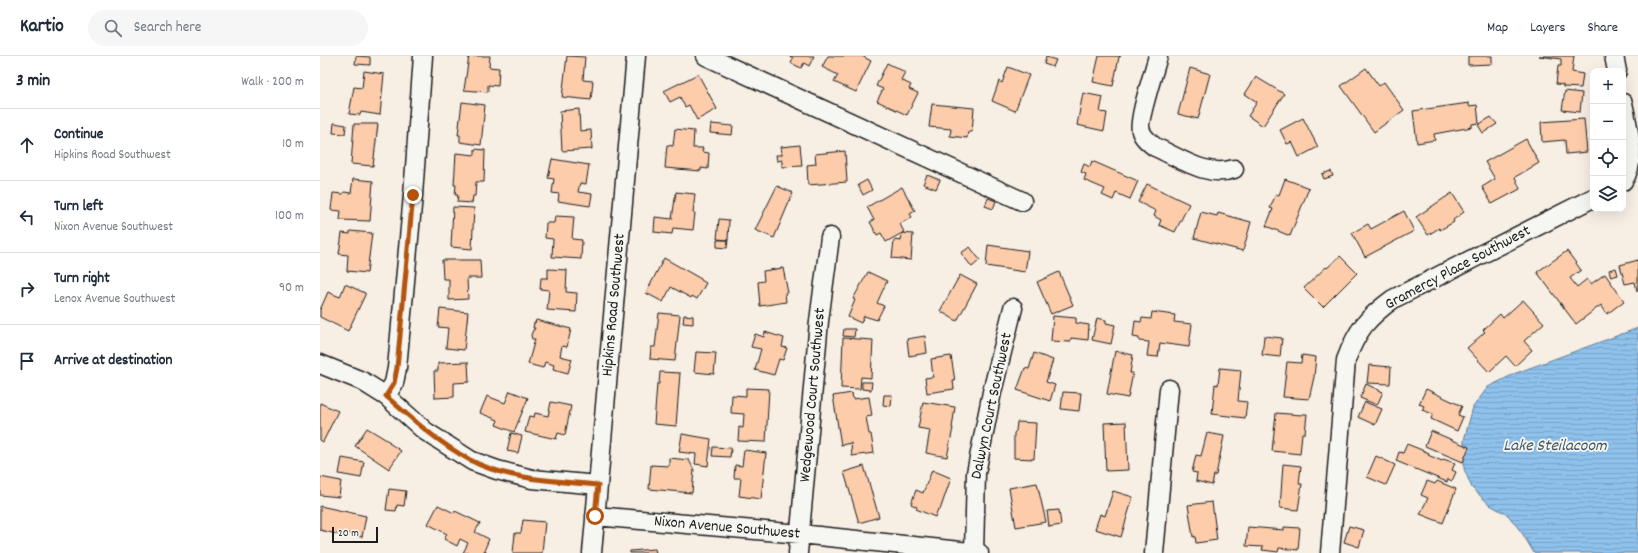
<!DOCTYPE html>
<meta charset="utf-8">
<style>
:root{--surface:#fff;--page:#f6f6f7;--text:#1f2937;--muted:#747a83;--line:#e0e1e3}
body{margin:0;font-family:Dekko,sans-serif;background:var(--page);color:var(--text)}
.controls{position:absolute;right:12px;top:12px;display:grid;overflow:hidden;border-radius:8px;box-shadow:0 4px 16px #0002}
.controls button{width:36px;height:36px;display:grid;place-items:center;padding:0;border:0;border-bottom:1px solid var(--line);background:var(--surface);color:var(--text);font:20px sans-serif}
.scale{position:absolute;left:12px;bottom:10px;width:46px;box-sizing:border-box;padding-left:4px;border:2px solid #1c1c1c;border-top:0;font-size:11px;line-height:14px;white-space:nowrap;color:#1c1c1c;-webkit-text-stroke:3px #f6f6f2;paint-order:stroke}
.stop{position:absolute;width:12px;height:12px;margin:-9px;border:3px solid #b45309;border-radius:50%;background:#fff}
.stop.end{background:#b45309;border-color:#fff;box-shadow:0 1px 4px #0008}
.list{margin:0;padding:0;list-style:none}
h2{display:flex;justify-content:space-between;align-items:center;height:52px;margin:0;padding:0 16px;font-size:17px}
h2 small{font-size:13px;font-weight:400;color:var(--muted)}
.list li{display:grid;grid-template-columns:26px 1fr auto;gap:12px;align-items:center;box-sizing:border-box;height:72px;padding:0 16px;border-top:1px solid var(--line)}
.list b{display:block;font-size:15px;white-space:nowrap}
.list p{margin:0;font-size:13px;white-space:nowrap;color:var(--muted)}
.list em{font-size:13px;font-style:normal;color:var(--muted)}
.icon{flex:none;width:22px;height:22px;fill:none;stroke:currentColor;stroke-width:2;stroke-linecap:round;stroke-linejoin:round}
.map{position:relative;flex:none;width:1318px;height:497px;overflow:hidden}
header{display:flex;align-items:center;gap:24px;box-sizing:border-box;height:56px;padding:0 20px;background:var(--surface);border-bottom:1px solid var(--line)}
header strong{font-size:19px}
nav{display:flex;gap:22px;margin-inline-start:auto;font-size:14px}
.search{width:280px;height:36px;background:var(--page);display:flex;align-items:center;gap:10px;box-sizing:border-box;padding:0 14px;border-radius:22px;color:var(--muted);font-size:15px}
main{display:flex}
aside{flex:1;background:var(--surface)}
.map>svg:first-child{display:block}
.water{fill:url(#water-rules);stroke:#607f98}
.building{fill:#fcccab;stroke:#1c1c1c}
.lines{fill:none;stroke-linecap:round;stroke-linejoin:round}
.minor-casing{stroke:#1c1c1c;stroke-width:21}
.minor{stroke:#f6f6f2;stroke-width:18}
.route{stroke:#b45309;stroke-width:5}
.labels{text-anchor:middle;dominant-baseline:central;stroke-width:3.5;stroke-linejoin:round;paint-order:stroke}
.street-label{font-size:16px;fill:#1c1c1c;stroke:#f6f6f2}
.water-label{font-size:17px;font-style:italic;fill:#445664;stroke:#f6f6f2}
</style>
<header>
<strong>Kartio</strong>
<div class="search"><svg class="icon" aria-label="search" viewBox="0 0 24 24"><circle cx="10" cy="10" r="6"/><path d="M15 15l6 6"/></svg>Search here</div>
<nav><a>Map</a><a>Layers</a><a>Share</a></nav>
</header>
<main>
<aside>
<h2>3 min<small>Walk · 200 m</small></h2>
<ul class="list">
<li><svg class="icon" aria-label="ahead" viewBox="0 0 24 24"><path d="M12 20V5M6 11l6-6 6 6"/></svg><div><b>Continue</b><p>Hipkins Road Southwest</p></div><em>10 m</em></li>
<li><svg class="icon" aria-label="left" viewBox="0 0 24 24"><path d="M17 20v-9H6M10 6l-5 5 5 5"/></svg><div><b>Turn left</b><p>Nixon Avenue Southwest</p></div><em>100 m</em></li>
<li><svg class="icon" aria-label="right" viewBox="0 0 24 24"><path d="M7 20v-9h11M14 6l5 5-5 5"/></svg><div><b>Turn right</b><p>Lenox Avenue Southwest</p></div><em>90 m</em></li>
<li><svg class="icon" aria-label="arrive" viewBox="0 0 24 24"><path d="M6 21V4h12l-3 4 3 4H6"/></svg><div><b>Arrive at destination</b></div></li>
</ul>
</aside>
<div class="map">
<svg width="1318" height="497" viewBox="0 0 1318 497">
<defs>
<pattern id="water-rules" width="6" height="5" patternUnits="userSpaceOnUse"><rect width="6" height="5" fill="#8ec1eb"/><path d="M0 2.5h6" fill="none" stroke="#7aa5c9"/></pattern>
</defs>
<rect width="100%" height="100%" fill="#f7eee4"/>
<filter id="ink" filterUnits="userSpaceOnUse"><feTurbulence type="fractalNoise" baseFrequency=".025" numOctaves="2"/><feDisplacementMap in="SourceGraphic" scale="8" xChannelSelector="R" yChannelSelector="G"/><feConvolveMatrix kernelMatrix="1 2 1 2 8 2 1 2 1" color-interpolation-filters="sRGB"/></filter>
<g filter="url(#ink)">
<path class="water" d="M1318,272V497H1214L1202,477L1188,459L1170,449L1152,432L1144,413V384L1153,351L1168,331L1196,317Z"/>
<path class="building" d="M36,0L50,1V9L35,8Z
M149,0H170L169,11L179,12L178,30L168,29V36L144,34Z
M247,0L265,1L263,24L273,25L271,44L242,41Z
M469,0H494L489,10L484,7L481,12L471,7L473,2Z
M508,0H542L551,5L536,36L514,26L518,19L502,11Z
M779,0H801L799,1L793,30L773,26Z
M1148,0H1172V8L1148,9Z
M1219,0H1254L1252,16L1263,18L1261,32L1243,31V29L1236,28L1238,10H1241V3Z
M726,1L736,4L733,11L724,8Z
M567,7L585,16L581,24L591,29L589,33L598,37L587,59L557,45L563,33L556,30Z
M688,11L709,19L695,55L672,45L679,25L682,27Z
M870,12L890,18L878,63L858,58Z
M1046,12L1059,30L1064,26L1084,54L1054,76L1021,30Z
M44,15L64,18L60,59L41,56L40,59L29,58L34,31L42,32Z
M378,18L397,53L377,64L369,49L365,51L360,41L350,46L344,35Z
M936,21L964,38L943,70L928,60L937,46L925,38Z
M1245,35L1262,37L1260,56L1242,54Z
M763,37L783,41L780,56L787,57L784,75L757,69Z
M142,46L165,49L161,89L140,86V79H138Z
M1149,47V50L1157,49L1159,67L1152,68V71L1114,78L1115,84L1097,87L1093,55Z
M612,48L654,52L652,76H648L647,82L630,80L631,73L609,71Z
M259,53L260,75L271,74L272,93L242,95L240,55Z
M1171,61L1177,68L1163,77L1158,69Z
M983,62L998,91L979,101L972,86L967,88L960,74Z
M1264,63L1267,96L1246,98L1245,84L1222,86L1221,66Z
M14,67L26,69L25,78L13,77Z
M34,68H58L53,110L31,108Z
M391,68L413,70L412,79L390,77Z
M355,73L374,75L373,92H383L382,96L389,97L388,113L381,112V115L345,112L347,89L353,90Z
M1206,83L1219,107L1195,121L1200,133L1172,148L1162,131L1175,123L1165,106Z
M480,89L482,110L462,111V104L457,105L456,99H462L461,91Z
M155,93L165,94L164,126H156L155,140H153L152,147L137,146L138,139H135L136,129H134L136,97L155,99Z
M525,95L527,126L488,129L487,109L496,108L495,98Z
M232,103L269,109L266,128L260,127L258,136L272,138L270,150L238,145L239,138L232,137L234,123L228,122Z
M772,105L818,125L810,143L796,137L793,144L782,139L785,133L764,124L766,118L761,116L764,108L770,111Z
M1011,115L1013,120L1004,123L1002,118Z
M607,119L620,124L616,133L603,128Z
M33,123L53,125L50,165L20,164L21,155L11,154L13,137L23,138L24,136L31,137Z
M965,123L989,132L970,180L946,170L953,153L950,152L956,138L959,139Z
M547,124L552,134L543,139L538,129Z
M827,128L869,148L855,176L839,169L841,164L834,160L836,155L818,146Z
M457,130L473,137L454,182L435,174Z
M582,131L595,155L590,158L592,161L580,168L584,176L566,186L561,177L557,179L550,166L554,164L547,151Z
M356,136L375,138L373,157H375L373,174L353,172L352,178L334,176L335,161L352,163Z
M1132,137L1144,156L1133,164L1134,166L1120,174L1119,172L1108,179L1096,161Z
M668,142L676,145L673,153L665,150Z
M133,151L154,152L152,193L131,191Z
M1084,155L1094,175L1045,201L1032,177L1048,168L1051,173Z
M881,156L897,160L898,157L931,166L923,195L874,182Z
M235,160L254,161L252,183L262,184L261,203L232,201L233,183L225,182L226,167H234Z
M399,163L409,164L408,184L397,183Z
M30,175L52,177L47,217L27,215L28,199L19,198L22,177L30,178Z
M582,177L593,178L591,204L572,202L574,184L581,185Z
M397,184H408L407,192L397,191Z
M668,189L708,195L705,216L666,210Z
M650,191L660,204L652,211L641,197Z
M1247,195L1261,214L1250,222L1257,231L1267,223L1271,228L1285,218L1304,245L1287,258L1281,249L1256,268L1217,216Z
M1020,200L1037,217L1003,251L984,232L1006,211L1007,212Z
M344,202L381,223V224L386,227L377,243L372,240L371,242L351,231L343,246L326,237Z
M122,204H160L161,222H147L148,243L129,244V223H123Z
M1318,204V235H1317L1315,226L1305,228L1300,209Z
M463,212L468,237H465L466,246L440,250L438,226L444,225L443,215Z
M1296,212L1298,219L1291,221L1289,214Z
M228,213L247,214L246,236L257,237L256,256L227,254L229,234L220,233L221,222H228Z
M548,216L567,225L557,247L564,250L557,264L544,260L541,267L528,261L535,244L533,243Z
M739,216L753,249L731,258L717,226Z
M640,219L657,228L637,265L620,255Z
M25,228L45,237V239L28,275L0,261V254L8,236L20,241Z
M1203,244L1224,267L1204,285L1212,294L1195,310L1186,300L1169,316L1147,292L1165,276L1163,274L1180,258L1183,262Z
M120,253L148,256L144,294L126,292L128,272L118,271Z
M832,256L855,259L854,266L872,268L869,291L840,287L838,301L827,300L829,286L819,285V282L813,281L815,265L821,266L822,262L831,263Z
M339,257L360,259L355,305L330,303L331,291H335Z
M364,259L373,260V268L363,267Z
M733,260L756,262V267L769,269L768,284L751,282L750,286L731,285Z
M777,262L786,264V267L795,269L791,288L772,284Z
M216,264L251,273L247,291L242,290L240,300L252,303L248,317L233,313L234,309L225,306L223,312L208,308L215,283H212L211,279L213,274H214L215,272H213L214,267H215Z
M524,273H535L534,281L523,280Z
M445,276L464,282L462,291L467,292L463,304L459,303L454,319L435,314L441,293L431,291L435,278L444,281Z
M605,280L607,297L589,300L587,283Z
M944,280L962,282L960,301L942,299Z
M523,282L553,284L551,322L541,321L540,333L521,332Z
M795,295L813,299L810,317H813L808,342L787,338Z
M376,296L396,297L394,318L374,316Z
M714,297L733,304L726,326L735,329L730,345L697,334L705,312L709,313Z
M982,299L996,301L994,321L989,343L963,341L967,306L981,307Z
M631,300L635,325H633L634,333L607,337L605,322L613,321L611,303Z
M148,306L149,326L134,327V341L115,342L114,315H118V307Z
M1049,309L1071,311L1070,328L1047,327Z
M900,312L921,314L918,345L927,346L925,362L892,358L895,328L898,329Z
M340,316L360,317L356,370L334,368L337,328H339Z
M542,326H552L551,334L542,333Z
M1046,328L1063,336L1057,349L1040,342Z
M426,332L449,333L446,386L418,385L419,371L423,372L424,358L411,357L412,339L426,340Z
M1106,333L1142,350L1138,359L1143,361L1137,375L1111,363L1113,358L1102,354L1104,350L1099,348Z
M190,335L208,342L194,376L176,369L178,364L160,357L167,340L185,347Z
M743,336L761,337L759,355L741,353Z
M532,337L533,343L549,341L552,360L546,361L549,378H551L554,397L532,400L531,387L521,389L513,340Z
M564,339H572L571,350L563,349Z
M231,346L251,350L245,379L238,377L236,383L205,376L209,360L214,361L215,357L228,360Z
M603,346L635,351L632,372H633L627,401L606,397L610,374L598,372Z
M1045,346L1062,353L1055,369L1038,361Z
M0,347L18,355L3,386L0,384Z
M956,357L982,359V358H987L985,377H982L980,398L952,395Z
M697,366L716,367L714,403L694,402V377L696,375Z
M806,366L808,414L786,415L784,367Z
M47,372L70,386L69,387L81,395L69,413L35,390Z
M1111,375L1149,391L1143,406L1105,390Z
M191,377L202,380L198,397L187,395Z
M887,377L904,380L896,419H894L892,429L876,425L877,417L872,416L876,399L881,400Z
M362,378L391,383L388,410L375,408L376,398L359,396Z
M1087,388L1109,397L1108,399L1122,405L1123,403L1135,407L1132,414L1136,416L1132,425L1128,423L1127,426L1076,405L1079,396L1083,397Z
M393,391L411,392L410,401L392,400Z
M424,394L446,397L441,443L419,440L421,422H414L415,409L422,410Z
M1056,400L1075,409L1066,429L1047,421Z
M22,402L44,406L41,422L19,418Z
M349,402L369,404L374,414L372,437L329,433L331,409L349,410Z
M963,408L981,410L979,428H982L978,454L960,452Z
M544,410L559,461L539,467L524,416Z
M612,414L631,422L620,454L618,453L615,461L596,453L597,451L591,448L596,434L603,437Z
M0,421L21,425L19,441L0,439Z
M1107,425L1115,428L1117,425L1136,433L1123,467L1100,458L1108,442L1101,439Z
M717,427L726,466L696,471L689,432Z
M69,433L86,435L84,450L77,449L76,455L66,454Z
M793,435L813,441L801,481L775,473L780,458L785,460Z
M892,446L897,484L876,487L875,480L873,481L868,449Z
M118,449L134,457L135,455L160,467L155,476L169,483L164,495H166L165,497H143L148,487L140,483L137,490L124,483L127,478L108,468Z
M0,450L46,460L42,481L26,477L25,480L0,474Z
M739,454L741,469L729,471L727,455Z
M203,464L225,466L222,497H193L195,477H201Z
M1029,470L1044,474L1039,491L1024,486Z
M928,471L964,474V471L980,472L978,494L959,492L958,496L942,494L943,491L926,490Z
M335,493L336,497H310V495Z"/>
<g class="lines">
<defs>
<path id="minor" d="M386,0L702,145
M838,0C835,12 817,66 821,75C823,82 830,87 835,91C860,102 887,122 914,113
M1294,0L1297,15
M1303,47C1308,72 1318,103 1303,125
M0,308L42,325L66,340L105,375L152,405L177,414L212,423L278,429
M66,340L74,327L77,312L93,139L103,0
M275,460L480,478L659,497
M654,496L656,417L672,336L693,252
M272,497L316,0
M478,497L499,265L510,181
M834,497L849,333
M1010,497L1026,304C1037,274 1047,262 1073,243L1273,142"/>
</defs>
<use href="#minor" class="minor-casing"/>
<use href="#minor" class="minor"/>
</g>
</g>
<g class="lines" filter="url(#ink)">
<path class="route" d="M93,139L77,312L74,327L66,340C93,364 119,387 150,404C187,424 237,425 278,429L275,460"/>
</g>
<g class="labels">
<g class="street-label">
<text transform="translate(1138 212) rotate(-28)">Gramercy Place Southwest</text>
<text transform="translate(294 249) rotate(-85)">Hipkins Road Southwest</text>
<text transform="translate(493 339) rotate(-85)">Wedgewood Court Southwest</text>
<text transform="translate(672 350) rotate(-78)">Dalwyn Court Southwest</text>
<text transform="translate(407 472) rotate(5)">Nixon Avenue Southwest</text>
</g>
<g class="water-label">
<text x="1235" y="391">Lake Steilacoom</text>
</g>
</g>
</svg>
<div class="controls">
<button>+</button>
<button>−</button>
<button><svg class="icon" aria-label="locate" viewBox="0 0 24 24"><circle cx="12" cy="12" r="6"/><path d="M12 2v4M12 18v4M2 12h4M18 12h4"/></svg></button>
<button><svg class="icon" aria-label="layers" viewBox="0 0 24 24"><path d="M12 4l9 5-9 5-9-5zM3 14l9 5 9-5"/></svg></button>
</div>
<div class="scale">20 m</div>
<div class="stop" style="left:275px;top:460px"></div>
<div class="stop end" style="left:93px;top:139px"></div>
</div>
</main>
